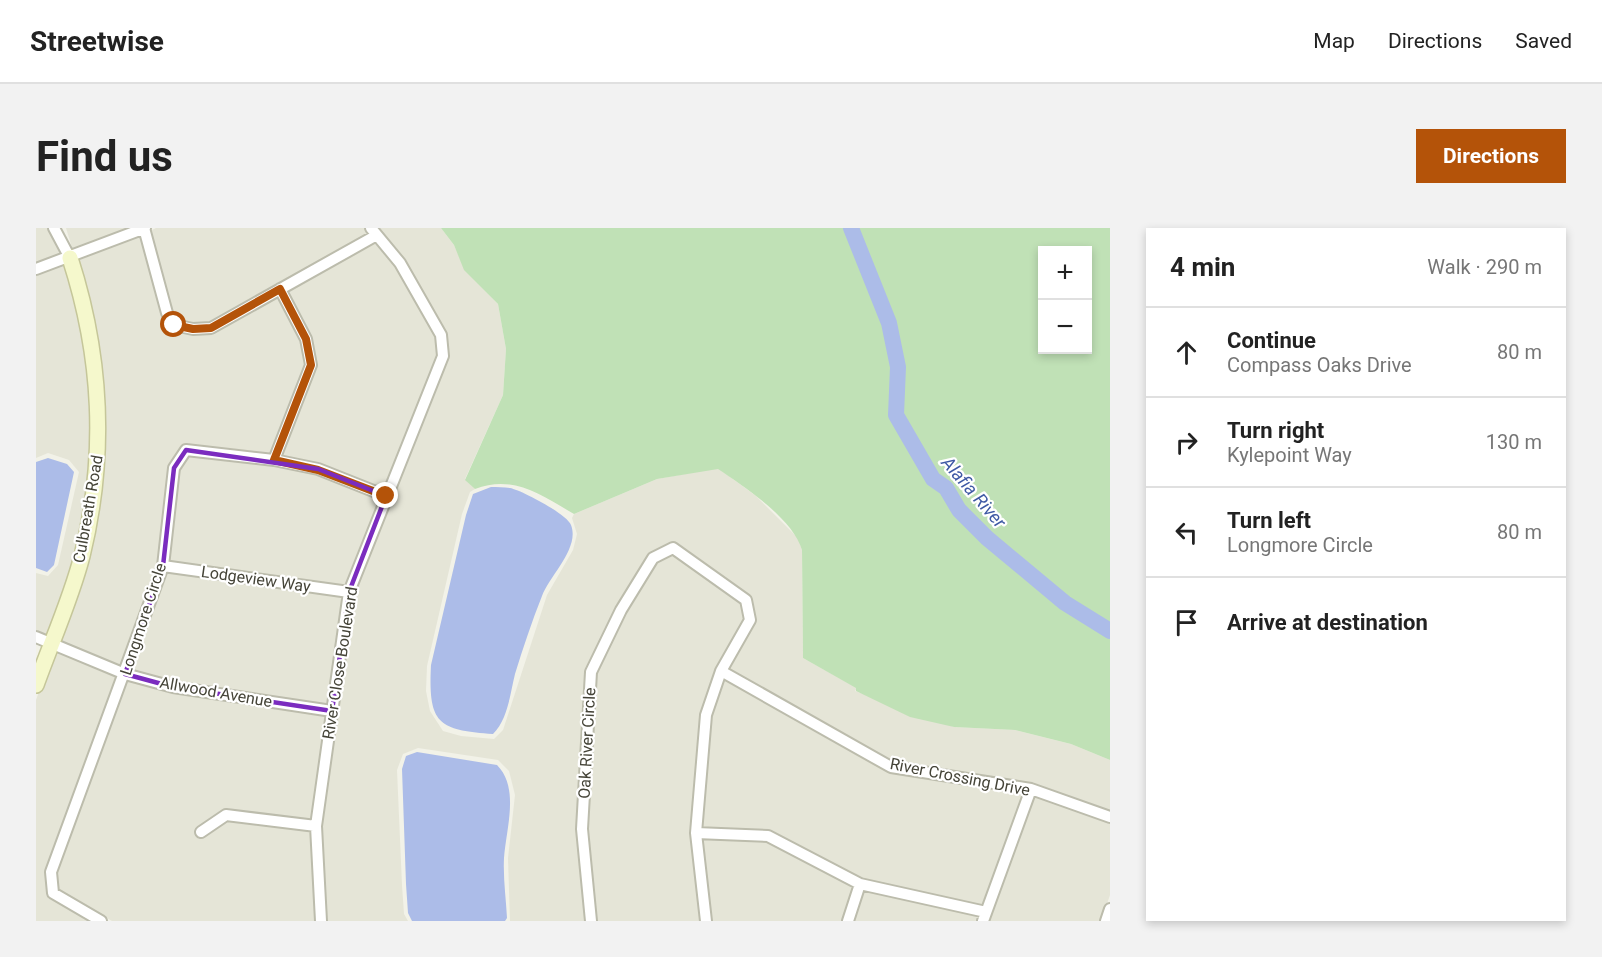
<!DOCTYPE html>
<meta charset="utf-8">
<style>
:root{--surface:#fff;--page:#f2f2f2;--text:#222;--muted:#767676;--line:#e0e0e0;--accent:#b45309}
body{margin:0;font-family:Roboto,sans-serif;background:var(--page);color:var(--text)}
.controls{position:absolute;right:18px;top:18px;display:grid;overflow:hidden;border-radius:0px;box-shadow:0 3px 9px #0003}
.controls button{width:54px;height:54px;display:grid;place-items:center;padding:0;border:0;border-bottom:2px solid var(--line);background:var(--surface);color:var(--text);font:30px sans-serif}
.stop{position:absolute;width:18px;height:18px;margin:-14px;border:4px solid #b45309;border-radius:50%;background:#fff}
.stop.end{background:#b45309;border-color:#fff;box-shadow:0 2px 6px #0008}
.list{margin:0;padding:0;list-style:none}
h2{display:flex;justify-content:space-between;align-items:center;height:78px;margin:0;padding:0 24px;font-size:26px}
h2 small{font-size:20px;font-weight:400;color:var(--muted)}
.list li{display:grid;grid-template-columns:39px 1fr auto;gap:18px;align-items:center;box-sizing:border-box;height:90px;padding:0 24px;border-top:2px solid var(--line)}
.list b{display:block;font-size:22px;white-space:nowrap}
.list p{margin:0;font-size:20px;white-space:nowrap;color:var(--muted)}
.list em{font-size:20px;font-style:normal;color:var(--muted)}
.icon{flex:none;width:33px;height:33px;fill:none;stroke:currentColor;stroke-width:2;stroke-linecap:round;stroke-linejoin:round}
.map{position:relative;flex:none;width:1074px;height:693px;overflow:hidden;border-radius:0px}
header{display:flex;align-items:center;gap:36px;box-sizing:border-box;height:84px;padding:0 30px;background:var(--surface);border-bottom:2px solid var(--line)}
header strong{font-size:28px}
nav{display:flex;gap:33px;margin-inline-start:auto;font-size:21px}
.intro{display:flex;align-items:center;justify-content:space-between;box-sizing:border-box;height:144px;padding:0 36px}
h1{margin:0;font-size:42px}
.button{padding:15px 27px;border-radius:0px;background:var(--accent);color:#fff;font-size:21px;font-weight:700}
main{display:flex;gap:36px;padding:0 36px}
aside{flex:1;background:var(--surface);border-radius:0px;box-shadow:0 3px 9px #0003}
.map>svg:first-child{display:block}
.residential{fill:#e5e5d7}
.green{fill:#c0e1b6;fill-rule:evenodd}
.water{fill:#acbce8}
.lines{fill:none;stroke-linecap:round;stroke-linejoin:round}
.river{stroke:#acbce8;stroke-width:16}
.street-casing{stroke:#bcbcac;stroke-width:14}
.secondary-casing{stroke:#c5c699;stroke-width:18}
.street{stroke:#fff;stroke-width:10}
.secondary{stroke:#f5f8cc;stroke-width:15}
.route{stroke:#b45309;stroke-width:8}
.marked{fill:none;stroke:#7b2cbf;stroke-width:4.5;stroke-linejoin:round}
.labels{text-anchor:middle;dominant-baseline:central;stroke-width:4.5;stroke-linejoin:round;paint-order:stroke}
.street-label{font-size:16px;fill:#454438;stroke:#fff}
.water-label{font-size:18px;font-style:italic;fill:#3d58a4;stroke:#fff}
</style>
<header>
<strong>Streetwise</strong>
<nav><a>Map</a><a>Directions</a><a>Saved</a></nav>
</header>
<div class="intro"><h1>Find us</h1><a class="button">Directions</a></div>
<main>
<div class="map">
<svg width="1074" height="693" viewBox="0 0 1074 693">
<rect width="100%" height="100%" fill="#f2f2e8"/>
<path class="residential" d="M0,0H19L27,27L0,36Z
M30,0H95L37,23Z
M120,0H329L332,6L174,95L158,96L141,92L136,83L114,3Z
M341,0H405L418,17L429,42L462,76L470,121L467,167L429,251L439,261L434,264L426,286L391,438L390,463L394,483L407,503L425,508L458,511L467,502L511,367L537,322L541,306L536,290L538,286L621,251L682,240L720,268L762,310L766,322L767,430L821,460L819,463L918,499L979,502L1035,516L1074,532V583L992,555L857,534L691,441L718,395L715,370L640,316L635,315L613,327L581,379L551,442L550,693H474L472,630L479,567L473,543L462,532L382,520L367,526L361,542L366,657L368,686L372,693H289L285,598L318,365L411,130L409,104L368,32Z
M105,7L127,88L133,100L155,107L177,105L242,68L266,114L270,136L235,226L150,217L146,220L122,337L87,439L22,412L51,329L68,234L64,123L40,33Z
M338,15L360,39L400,109L402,128L347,261L284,236L244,228L279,139L275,109L251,63Z
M31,36L54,125L58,234L41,327L13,408L0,403V345L12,348L22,337L43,244L33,232L12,225L0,230V47Z
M152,228L236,237L280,247L343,271L310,358L132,333L143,242Z
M636,326L706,376L709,391L678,445L665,487L655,610L665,693H560L551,600L560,446L590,384L620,334Z
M130,344L307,368L292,477L139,454L96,442Z
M18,422L83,449L10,645L14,670L54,693H0V472Z
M687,451L853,544L988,566L948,678L825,651L733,602L665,600L675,488Z
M92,452L136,464L290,487L276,592L191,582L159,602L163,611L191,592L275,603L280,693H76L21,662L20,645Z
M997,568L1074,594V667L1065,693H952Z
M666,611L731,613L818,659L807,693H675Z
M827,662L944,688L942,693H817Z"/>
<path class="green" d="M405,0H1074V532L1035,516L979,502L918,499L874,489L820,463V460L767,430L766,322C757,291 709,259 682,241L621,251L538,286C505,267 477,246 439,261L429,252L467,167L470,121L462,76L428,42L418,17ZM1052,22V122H1006V22Z"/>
<path class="water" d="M12,230L31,236L38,244L18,337L11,344L0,340V234Z
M455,259C461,259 468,259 474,260C485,262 531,286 535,297C544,320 514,347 506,368C496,393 487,420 479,446C474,466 472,491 457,506C402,502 392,496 395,437L430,287L437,266Z
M381,524L461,537C484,560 470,601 468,630C467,650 470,670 471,690L469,693H376L372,685L370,656L366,541L370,528Z"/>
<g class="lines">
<path class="river" d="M815,0L853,95L862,139L860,187L897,251L910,260L923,282L951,310L1029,375L1074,403"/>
<defs>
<path id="street" d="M18,0L34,30
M108,0L131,85L138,97L157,101L175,100L339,8
M0,41L109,0
M238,232L275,137L270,111L244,61
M127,338L313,364
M0,409L89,446L137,459L296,483
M685,443L855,539L995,561L1074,589
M165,604L190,587L280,598
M660,605L732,608L824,656L950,684
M65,693L17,665L15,644L127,338L138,240L150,222L238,232L282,241L350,268
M285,693L280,598L313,364L407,128L405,107L364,35L335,0
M555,693L546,601L555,444L585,382L617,330L637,320L710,372L714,392L685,443L670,487L660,605L670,693
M812,693L824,656
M947,693L995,561
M1070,693L1074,681"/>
<path id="secondary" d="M0,457C15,415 35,371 46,328C71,226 66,129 34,30"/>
</defs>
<use href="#street" class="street-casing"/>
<use href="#secondary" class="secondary-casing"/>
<use href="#street" class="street"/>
<use href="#secondary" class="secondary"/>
</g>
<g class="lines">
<path class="route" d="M138,97L157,101L175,100L244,61L270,111L275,137L238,232L282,242L350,268"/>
</g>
<path class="marked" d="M150,222L282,241L350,268L313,364L296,483L137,459L89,446L127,338L138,240Z"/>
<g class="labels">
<g class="street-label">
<text transform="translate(52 281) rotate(-80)">Culbreath Road</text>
<text transform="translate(220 351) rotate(8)">Lodgeview Way</text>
<text transform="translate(107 391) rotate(-72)">Longmore Circle</text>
<text transform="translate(304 435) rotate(-81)">River Close Boulevard</text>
<text transform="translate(180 464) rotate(10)">Allwood Avenue</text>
<text transform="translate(551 515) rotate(-87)">Oak River Circle</text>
<text transform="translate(924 549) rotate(11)">River Crossing Drive</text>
</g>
<g class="water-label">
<text transform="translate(938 264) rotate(49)">Alafia River</text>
</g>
</g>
</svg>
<div class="controls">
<button>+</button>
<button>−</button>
</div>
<div class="stop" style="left:138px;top:97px"></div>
<div class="stop end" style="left:350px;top:268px"></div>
</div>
<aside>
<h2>4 min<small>Walk · 290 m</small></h2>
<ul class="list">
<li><svg class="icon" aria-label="ahead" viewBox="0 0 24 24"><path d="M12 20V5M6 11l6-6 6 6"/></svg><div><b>Continue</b><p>Compass Oaks Drive</p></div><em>80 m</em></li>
<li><svg class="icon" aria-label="right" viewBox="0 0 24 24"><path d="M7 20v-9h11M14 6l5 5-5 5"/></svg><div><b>Turn right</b><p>Kylepoint Way</p></div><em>130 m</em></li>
<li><svg class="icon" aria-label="left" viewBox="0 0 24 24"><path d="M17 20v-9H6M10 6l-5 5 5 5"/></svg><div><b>Turn left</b><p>Longmore Circle</p></div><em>80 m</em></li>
<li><svg class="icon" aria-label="arrive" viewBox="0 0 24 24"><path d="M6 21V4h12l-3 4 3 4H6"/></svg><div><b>Arrive at destination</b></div></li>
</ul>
</aside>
</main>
